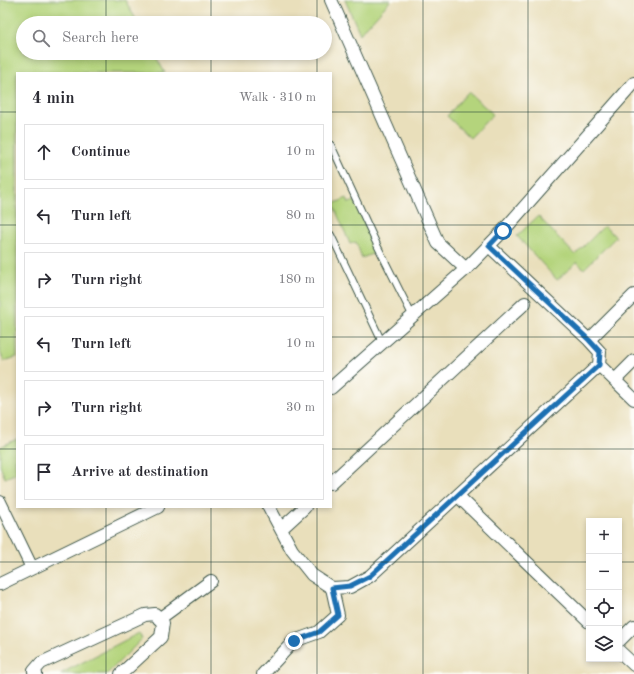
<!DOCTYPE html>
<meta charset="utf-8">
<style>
:root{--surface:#fff;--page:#f7f7f7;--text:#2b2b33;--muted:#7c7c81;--line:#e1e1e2}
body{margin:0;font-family:"Old Standard TT",serif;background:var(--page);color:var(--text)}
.controls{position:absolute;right:12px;bottom:12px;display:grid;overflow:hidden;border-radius:0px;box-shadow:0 2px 6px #0003}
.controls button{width:36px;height:36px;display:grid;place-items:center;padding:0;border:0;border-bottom:1px solid var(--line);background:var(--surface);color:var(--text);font:20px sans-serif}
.stop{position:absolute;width:12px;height:12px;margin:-9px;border:3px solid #1f6fb2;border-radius:50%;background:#fff}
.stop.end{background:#1f6fb2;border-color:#fff;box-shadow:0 1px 4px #0008}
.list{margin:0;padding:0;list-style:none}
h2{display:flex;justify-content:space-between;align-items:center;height:52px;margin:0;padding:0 16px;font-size:17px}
h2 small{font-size:13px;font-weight:400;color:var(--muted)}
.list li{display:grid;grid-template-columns:26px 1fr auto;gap:12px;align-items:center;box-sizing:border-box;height:56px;margin:0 8px 8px;padding:0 8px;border:1px solid var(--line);border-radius:0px}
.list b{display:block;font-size:15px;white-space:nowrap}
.list em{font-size:13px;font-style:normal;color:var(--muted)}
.icon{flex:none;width:22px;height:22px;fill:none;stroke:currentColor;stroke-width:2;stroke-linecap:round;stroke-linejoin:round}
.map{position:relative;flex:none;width:634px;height:674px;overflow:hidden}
.search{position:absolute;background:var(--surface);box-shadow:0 2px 6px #0003;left:16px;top:16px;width:316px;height:44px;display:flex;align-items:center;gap:10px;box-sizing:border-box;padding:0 14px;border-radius:22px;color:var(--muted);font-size:15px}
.panel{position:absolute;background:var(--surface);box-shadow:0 2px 6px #0003;left:16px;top:72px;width:316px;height:436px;border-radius:0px}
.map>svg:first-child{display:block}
.green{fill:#b4d47b;stroke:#6a8858}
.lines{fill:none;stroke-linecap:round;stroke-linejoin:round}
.lane-casing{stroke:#3d5548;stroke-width:8}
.street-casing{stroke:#3d5548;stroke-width:14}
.lane{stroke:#fff;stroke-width:6}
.street{stroke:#fff;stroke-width:12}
.route{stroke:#1f6fb2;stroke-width:5}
.grid{fill:none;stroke:#1f3d34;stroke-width:1;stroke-opacity:0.55}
</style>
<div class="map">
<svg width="634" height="674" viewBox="0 0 634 674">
<rect width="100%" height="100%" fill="#fdfcf7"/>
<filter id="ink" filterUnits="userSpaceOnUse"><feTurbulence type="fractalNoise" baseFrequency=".025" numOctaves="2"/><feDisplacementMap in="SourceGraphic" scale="8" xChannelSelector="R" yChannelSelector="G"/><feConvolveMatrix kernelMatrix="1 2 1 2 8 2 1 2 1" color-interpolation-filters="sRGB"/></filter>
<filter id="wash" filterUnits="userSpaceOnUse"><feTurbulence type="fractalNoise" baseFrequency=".012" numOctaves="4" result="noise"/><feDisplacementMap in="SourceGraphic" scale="16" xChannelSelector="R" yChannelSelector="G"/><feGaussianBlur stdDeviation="0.9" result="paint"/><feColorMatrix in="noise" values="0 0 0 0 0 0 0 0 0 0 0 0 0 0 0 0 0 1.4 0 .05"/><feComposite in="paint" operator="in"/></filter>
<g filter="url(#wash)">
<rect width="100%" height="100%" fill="#e9dfbb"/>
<path class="green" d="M0,0H125L138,23H23V53H154L165,73H17V357L4,361L0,352Z
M345,0H391L360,34Z
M468,92L493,114L470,138L447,116Z
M347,198L349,203L355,201L377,252L362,258L356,242L350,244L333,204Z
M538,216L575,255L604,226L616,237L584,269L577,262L557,280L517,236Z
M17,439V459L15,460L17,473L5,478L0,466V447Z
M139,633L142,639L107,674H60Z"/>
</g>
<g filter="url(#ink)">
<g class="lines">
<defs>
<path id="lane" d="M331,145L378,247L413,317
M331,235L383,344"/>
<path id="street" d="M331,0L438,243L466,269
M589,340L634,295
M599,365L634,399
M615,380L634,361
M331,388L466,269L503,231L634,83
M331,483L525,303
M458,496L589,622
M0,502L32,568
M281,529L305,507
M0,584L158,507
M332,588L350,587L370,576L599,365L600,352L589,340L489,246
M159,619L211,581
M619,641L634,626
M619,651L634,665
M36,674L34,671L41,663L145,615L155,614L163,623L161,637L121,674
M263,674L294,641L319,632L338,615L332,588L312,575L292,550L269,507"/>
</defs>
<use href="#lane" class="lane-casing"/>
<use href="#street" class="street-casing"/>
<use href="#lane" class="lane"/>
<use href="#street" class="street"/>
</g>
</g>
<g class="lines" filter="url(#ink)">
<path class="route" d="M294,641L319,632L338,615L332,588L350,586L370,576L599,365L600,352L589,340L489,246L503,231"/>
</g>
<path class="grid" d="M106,0V23M211,0V23M317,0V23M423,0V674M528,0V674M106,53V73M211,53V73M317,53V73M0,112H17M331,112H634M0,225H17M331,225H634M0,337H17M331,337H634M0,449H17M331,449H634M106,507V674M211,507V674M317,507V674M0,562H589M619,562H634"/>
</svg>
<div class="controls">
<button>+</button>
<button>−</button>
<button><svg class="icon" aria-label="locate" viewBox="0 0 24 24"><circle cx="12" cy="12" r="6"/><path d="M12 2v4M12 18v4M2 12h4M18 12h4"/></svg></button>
<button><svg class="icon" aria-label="layers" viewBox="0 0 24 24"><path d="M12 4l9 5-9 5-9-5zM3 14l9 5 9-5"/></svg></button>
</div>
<div class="stop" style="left:503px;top:231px"></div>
<div class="stop end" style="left:294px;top:641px"></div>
<div class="search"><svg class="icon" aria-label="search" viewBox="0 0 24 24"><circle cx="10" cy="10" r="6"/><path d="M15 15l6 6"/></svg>Search here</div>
<section class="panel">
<h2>4 min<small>Walk · 310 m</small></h2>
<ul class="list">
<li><svg class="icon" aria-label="ahead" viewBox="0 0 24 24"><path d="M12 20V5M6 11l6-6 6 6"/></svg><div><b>Continue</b></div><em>10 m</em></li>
<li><svg class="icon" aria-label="left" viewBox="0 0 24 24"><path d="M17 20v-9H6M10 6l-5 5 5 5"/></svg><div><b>Turn left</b></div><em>80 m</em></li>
<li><svg class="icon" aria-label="right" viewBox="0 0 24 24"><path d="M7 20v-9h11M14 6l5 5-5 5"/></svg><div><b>Turn right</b></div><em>180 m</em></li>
<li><svg class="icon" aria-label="left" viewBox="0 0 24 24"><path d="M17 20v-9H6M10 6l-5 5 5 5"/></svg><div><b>Turn left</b></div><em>10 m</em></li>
<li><svg class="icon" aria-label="right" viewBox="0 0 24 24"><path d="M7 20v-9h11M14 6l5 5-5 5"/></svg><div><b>Turn right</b></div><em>30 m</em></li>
<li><svg class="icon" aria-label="arrive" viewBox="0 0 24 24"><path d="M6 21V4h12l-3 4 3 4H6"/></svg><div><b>Arrive at destination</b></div></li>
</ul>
</section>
</div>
